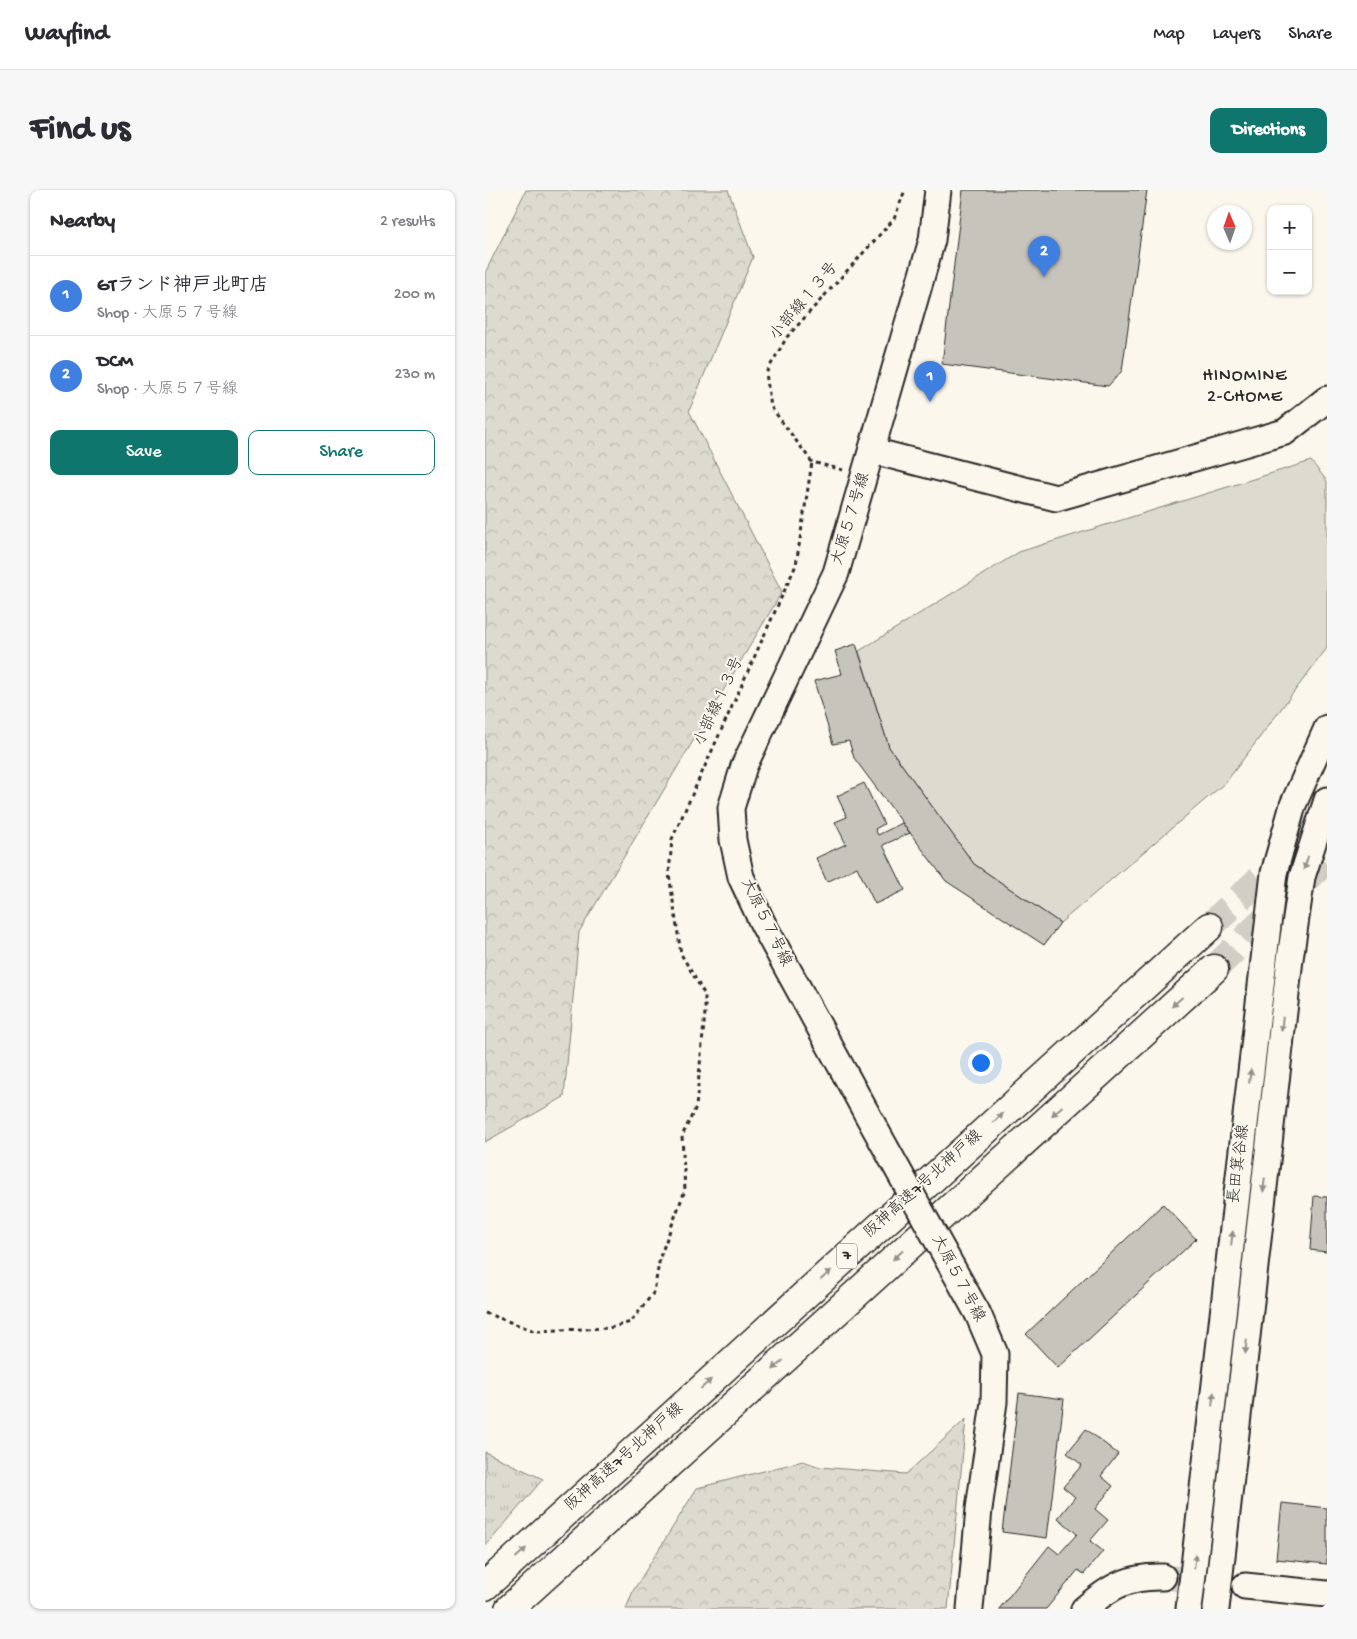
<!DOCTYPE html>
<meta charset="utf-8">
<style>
:root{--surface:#fff;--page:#f7f7f7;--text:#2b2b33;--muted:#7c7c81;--line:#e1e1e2;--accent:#0f766e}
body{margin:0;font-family:"Gochi Hand","Klee One",sans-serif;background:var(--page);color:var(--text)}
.controls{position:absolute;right:15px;top:15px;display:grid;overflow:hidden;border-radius:10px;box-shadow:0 1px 4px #0004}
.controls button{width:45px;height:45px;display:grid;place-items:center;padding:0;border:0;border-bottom:1px solid var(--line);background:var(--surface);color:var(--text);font:25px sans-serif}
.compass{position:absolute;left:722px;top:15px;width:45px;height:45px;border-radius:50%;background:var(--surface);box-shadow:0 1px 4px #0004;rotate:358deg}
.you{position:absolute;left:495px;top:872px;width:18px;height:18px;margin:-12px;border:4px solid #fff;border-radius:50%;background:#1a73e8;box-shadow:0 0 0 8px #1a73e833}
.badge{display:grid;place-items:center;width:32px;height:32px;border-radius:50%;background:var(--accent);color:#fff;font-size:16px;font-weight:700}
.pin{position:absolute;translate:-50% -41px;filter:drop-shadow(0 1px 2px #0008)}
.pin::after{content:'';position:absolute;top:26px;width:18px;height:15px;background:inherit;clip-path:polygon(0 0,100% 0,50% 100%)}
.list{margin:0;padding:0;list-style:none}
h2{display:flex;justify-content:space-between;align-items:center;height:65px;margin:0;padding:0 20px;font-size:21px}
h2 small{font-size:16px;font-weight:400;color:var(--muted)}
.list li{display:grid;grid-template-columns:32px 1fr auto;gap:15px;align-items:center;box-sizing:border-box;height:80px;padding:0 20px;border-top:1px solid var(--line)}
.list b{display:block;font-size:19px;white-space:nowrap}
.list p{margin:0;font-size:16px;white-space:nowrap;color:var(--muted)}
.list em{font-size:16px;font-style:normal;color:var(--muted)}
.actions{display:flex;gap:10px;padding:15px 20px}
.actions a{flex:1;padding:11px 0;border:1px solid var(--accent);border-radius:10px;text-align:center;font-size:18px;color:var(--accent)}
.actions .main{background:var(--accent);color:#fff}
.map{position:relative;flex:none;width:842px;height:1419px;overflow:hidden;border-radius:10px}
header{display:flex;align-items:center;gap:30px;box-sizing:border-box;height:70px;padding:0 25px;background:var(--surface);border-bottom:1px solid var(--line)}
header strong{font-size:24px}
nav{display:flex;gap:28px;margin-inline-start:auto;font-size:18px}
.intro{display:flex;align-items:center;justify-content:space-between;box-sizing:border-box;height:120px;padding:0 30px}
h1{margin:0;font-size:35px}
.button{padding:12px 22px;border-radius:10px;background:var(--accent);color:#fff;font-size:18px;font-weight:700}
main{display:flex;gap:30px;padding:0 30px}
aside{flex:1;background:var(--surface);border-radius:10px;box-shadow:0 1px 4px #0004}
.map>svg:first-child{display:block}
.grass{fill:url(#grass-tufts);stroke:#84827e}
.forest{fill:url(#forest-crowns);stroke:#84827e}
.pitch{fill:#dddad0;stroke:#84827e}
.building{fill:#c7c4bc;stroke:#2b2b2b}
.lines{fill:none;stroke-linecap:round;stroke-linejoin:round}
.minor-tunnel{stroke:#d1cec5;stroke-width:25;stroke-dasharray:25 12;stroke-linecap:butt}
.highway-tunnel{stroke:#d1cec5;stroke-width:28;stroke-dasharray:28 14;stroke-linecap:butt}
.minor-casing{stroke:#2b2b2b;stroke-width:29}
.highway-casing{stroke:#2b2b2b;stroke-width:31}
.path{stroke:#2b2b2b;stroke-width:3;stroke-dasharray:4 4;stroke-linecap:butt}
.minor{stroke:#fbf7ec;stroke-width:25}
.highway{stroke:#fbf7ec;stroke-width:28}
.minor-bridge-casing{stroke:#2b2b2b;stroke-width:29;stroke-linecap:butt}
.minor-bridge{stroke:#fbf7ec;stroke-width:25}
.oneway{fill:#93918c}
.labels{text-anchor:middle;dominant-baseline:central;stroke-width:4;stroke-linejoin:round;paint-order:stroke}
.shield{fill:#fbf7ec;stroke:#696865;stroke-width:1}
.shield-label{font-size:15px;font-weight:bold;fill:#2b2b2b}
.street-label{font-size:16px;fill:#2b2b2b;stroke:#fbf7ec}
.neighbourhood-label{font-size:18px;letter-spacing:1px;fill:#2b2b2b;stroke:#fbf7ec}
</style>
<header>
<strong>Wayfind</strong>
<nav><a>Map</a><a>Layers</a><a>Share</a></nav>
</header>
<div class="intro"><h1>Find us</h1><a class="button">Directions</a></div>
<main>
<aside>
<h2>Nearby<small>2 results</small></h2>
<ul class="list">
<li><span class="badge" style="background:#3f7fe0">1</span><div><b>GTランド神戸北町店</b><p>Shop · 大原５７号線</p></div><em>200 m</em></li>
<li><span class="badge" style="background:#3f7fe0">2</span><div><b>DCM</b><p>Shop · 大原５７号線</p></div><em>230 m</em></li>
</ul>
<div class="actions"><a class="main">Save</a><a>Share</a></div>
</aside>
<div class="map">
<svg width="842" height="1419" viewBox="0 0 842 1419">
<defs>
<pattern id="grass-tufts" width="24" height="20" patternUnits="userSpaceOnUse" patternTransform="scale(1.25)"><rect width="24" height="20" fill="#dddad0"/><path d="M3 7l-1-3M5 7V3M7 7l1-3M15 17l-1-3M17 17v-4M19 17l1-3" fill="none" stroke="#bebbb3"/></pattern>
<pattern id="forest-crowns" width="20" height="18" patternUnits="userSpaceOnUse" patternTransform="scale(1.25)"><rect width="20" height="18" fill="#dddad0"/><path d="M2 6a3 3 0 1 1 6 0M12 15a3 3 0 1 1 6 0" fill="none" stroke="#bebbb3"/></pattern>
</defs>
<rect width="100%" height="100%" fill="#fbf7ec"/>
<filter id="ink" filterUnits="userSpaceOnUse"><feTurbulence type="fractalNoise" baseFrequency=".02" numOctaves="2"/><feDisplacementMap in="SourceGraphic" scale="10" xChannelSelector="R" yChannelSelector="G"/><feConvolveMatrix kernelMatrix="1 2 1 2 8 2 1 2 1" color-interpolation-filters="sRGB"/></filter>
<g filter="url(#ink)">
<path class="grass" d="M0,1262L58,1289L0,1357Z"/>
<path class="forest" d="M41,0H243L268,67L204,221L297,402L94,742L79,907L0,952V83Z
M481,1229L463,1419H141L148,1401L212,1298L318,1271L335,1277L421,1284Z"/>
<path class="pitch" d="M826,271L842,291V458L741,592L575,733L489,674L404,557L374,461L534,362Z"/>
<path class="building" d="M478,0H662L637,181L623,196L457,174Z
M371,454L404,557L489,674L575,733L559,755L461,691L369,568L364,551L348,554L329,491L357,484L350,461Z
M379,593L399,634L390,639L393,645L417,633L425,643L398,655L420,700L390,714L372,677L342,692L331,668L361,654L350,632L362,627L352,606Z
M829,1006L842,1007V1062L825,1060Z
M678,1014L711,1049L573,1178L541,1144Z
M534,1203L579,1209L562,1348L517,1342Z
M601,1239L633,1264L616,1286L628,1296L610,1319L623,1330L605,1351L618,1361L599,1384L593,1380L561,1419H514L564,1356L574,1364L592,1344L573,1328L590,1307L578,1297L597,1275L582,1263Z
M797,1313L842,1318V1374L791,1369Z"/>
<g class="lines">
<path class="minor-tunnel" d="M678,1387L760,1396"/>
<path class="highway-tunnel" d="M724,737L842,626
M729,779L842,669"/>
<defs>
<path id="minor" d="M388,261L571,308L800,242L842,209
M382,924L278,734L256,687L248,650L246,618L259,576L351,383L447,50L453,0
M760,1396L842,1404
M485,1419L494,1319L509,1212L510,1164L493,1124
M599,1419C625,1397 642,1386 678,1387
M704,1419L789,683L808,615L842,538
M731,1419L805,769L817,687L842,610"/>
<path id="highway" d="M0,1396L724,737
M24,1419L729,779"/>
</defs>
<use href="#minor" class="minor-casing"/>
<use href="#highway" class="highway-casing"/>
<path class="path" d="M358,280L327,272L286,217L281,183L302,147L409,29L420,0
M0,1123L50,1141L124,1138L146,1132L169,1102L175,1067L200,1000L197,946L211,917L220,823V805L196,764L184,684L187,649L311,375L327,272"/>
<use href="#minor" class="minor"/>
<use href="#highway" class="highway"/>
<defs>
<path id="minor-bridge" d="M382,924L493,1124"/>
</defs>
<use href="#minor-bridge" class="minor-bridge-casing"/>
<use href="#minor-bridge" class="minor-bridge"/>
</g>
<defs><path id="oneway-solid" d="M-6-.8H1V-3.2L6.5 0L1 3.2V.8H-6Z" transform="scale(1.25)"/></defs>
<g class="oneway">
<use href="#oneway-solid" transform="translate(821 673) rotate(107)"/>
<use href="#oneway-solid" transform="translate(692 812) rotate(138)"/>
<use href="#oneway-solid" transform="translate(797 834) rotate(96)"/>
<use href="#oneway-solid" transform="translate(765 886) rotate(-83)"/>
<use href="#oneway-solid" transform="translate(572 921) rotate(138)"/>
<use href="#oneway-solid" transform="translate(513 928) rotate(-42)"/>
<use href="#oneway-solid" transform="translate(779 995) rotate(96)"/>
<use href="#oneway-solid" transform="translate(747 1048) rotate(-83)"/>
<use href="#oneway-solid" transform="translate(413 1065) rotate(138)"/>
<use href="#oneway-solid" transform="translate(341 1085) rotate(-42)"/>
<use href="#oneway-solid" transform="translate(761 1157) rotate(96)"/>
<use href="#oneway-solid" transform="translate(293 1175) rotate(138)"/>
<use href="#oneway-solid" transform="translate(221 1194) rotate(-42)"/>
<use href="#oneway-solid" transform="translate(728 1209) rotate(-83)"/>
<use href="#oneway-solid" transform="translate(36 1363) rotate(-42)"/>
<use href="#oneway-solid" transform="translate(710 1371) rotate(-83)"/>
</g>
</g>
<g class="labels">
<rect class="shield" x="352" y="1053.5" width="20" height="25" rx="4"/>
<g class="shield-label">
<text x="362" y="1066">7</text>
</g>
<g class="street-label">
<text transform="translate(320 112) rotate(-50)">小部線１３号</text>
<text transform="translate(367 329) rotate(-73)">大原５７号線</text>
<text transform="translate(235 512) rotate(-65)">小部線１３号</text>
<text transform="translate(280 733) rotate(64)">大原５７号線</text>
<text transform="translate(755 974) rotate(-83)">長田箕谷線</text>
<text transform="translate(439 995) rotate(-42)">阪神高速7号北神戸線</text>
<text transform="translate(472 1089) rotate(62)">大原５７号線</text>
<text transform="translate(140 1268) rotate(-42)">阪神高速7号北神戸線</text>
</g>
<g class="neighbourhood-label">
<text x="760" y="186">HINOMINE<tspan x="760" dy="21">2-CHOME</tspan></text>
</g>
</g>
</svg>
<div class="controls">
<button>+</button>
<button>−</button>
</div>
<svg class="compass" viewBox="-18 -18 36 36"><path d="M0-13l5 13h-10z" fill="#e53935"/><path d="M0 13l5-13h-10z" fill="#7c7c81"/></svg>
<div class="you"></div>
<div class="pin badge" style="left:445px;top:212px;background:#3f7fe0">1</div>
<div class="pin badge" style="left:559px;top:87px;background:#3f7fe0">2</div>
</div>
</main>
